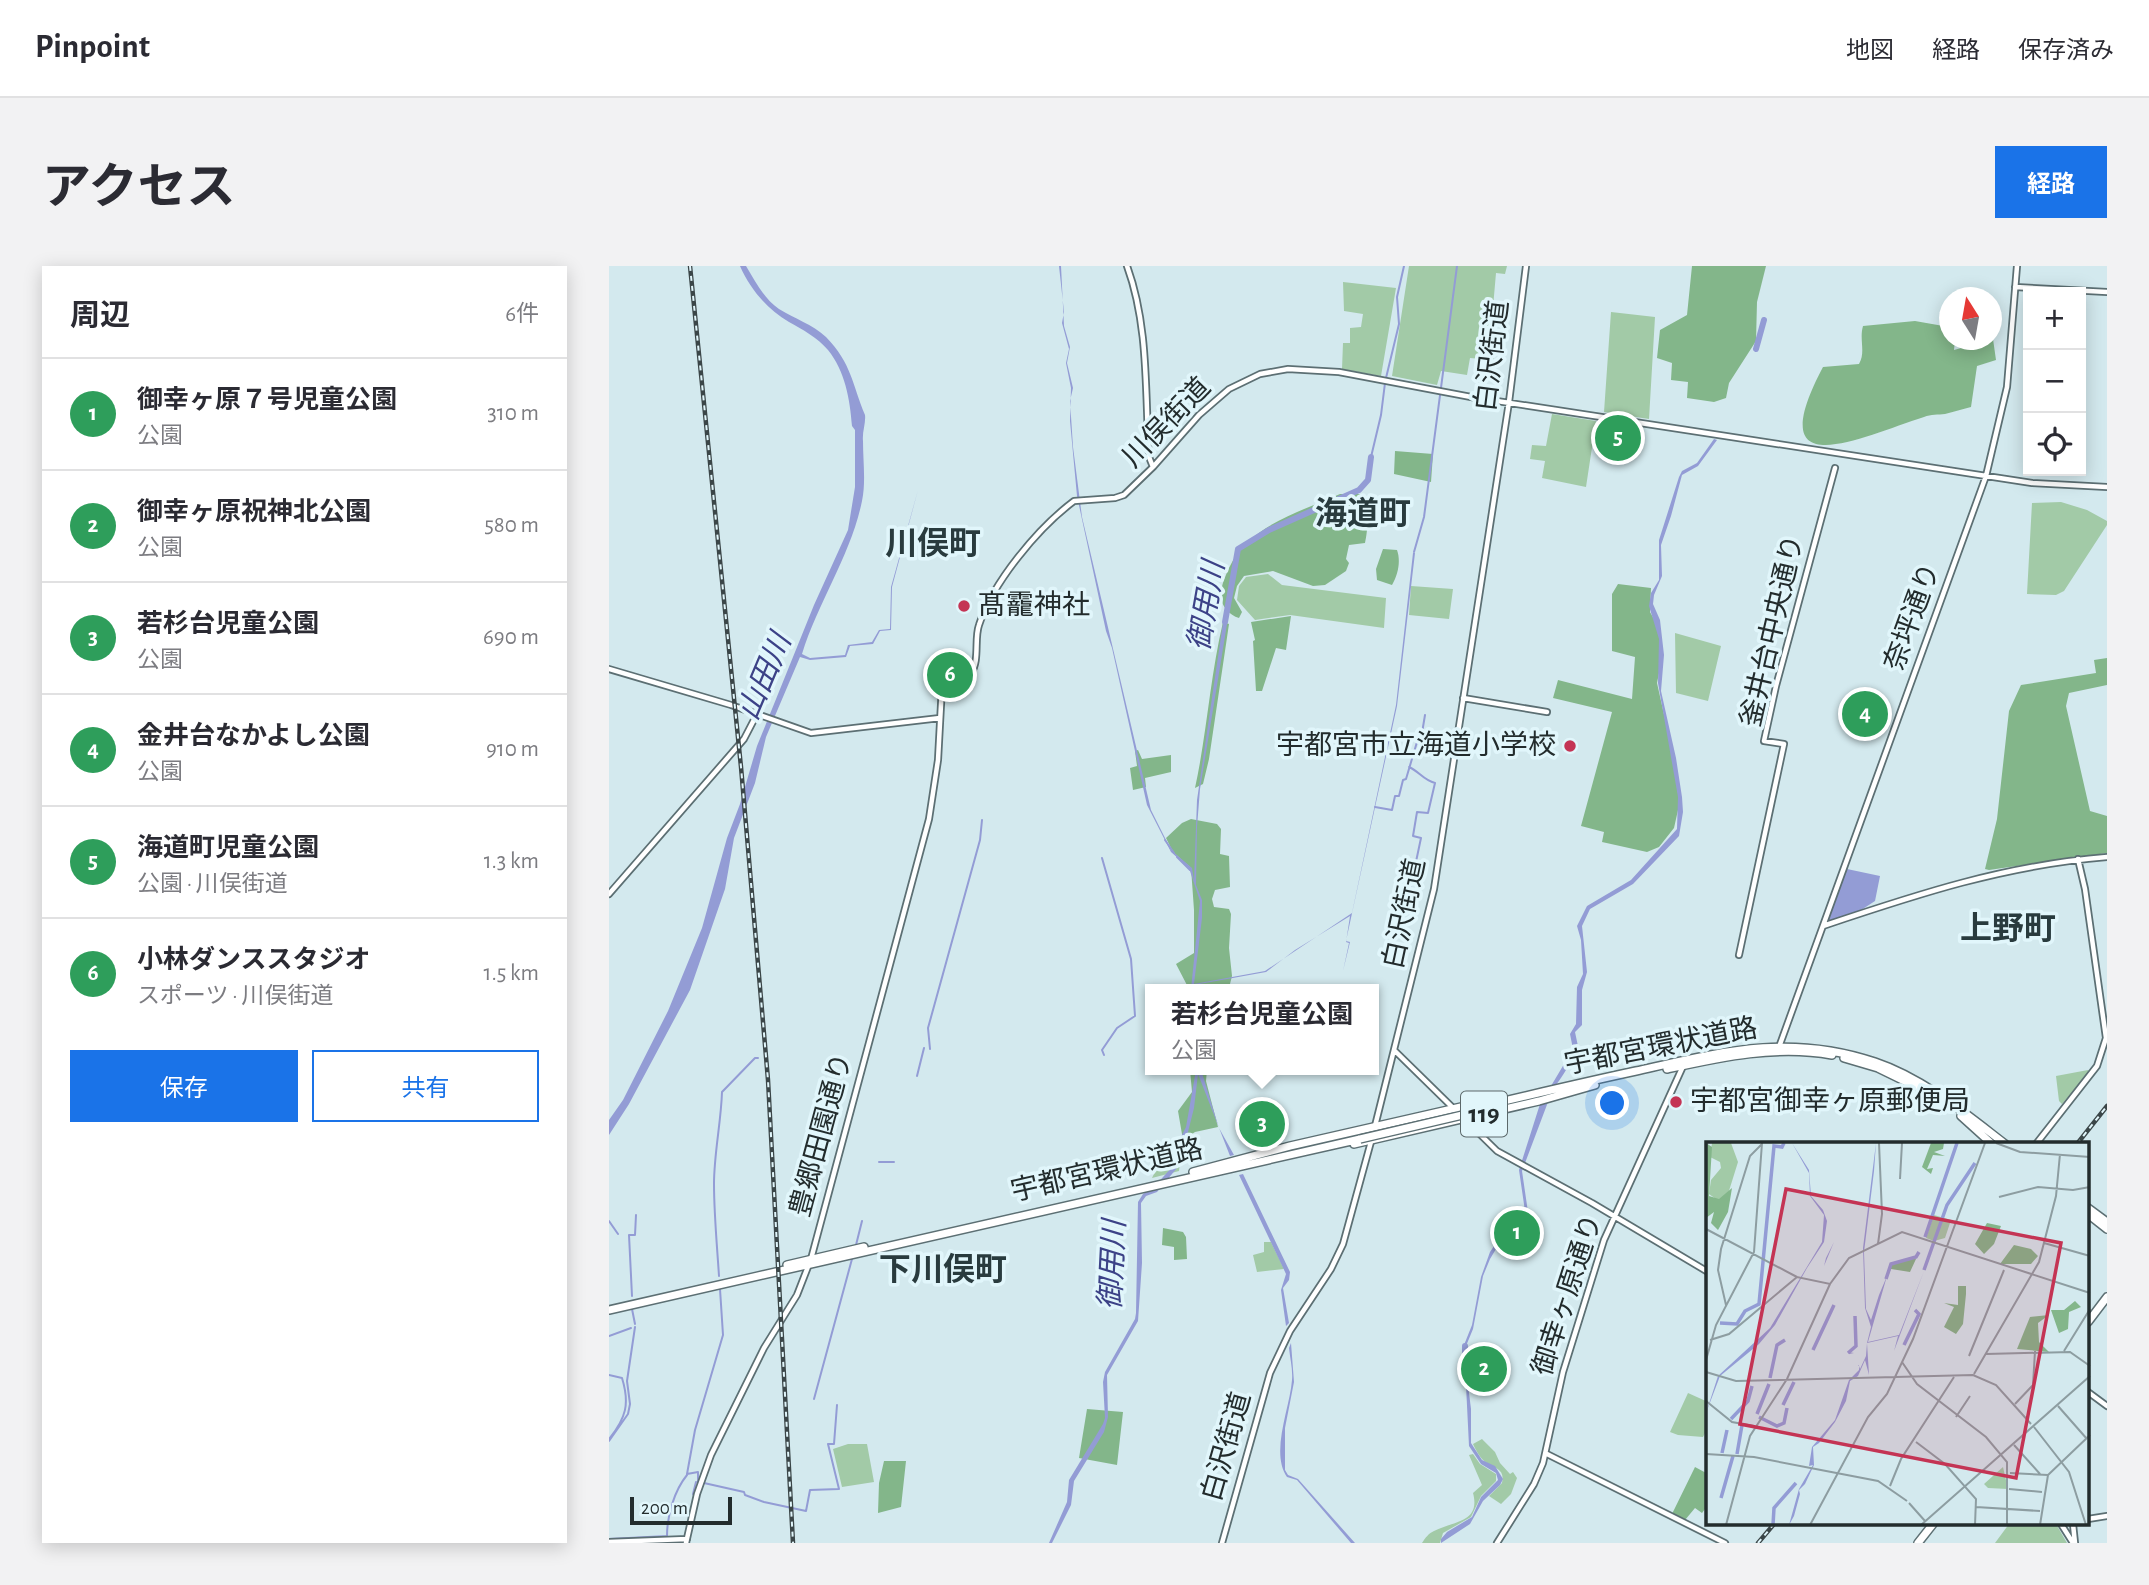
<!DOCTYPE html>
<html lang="ja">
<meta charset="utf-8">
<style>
:root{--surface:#fff;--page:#f2f2f3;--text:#2b2b33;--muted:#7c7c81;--line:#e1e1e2;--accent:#1a73e8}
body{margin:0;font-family:"Alegreya Sans","Noto Sans JP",sans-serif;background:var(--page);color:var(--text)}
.controls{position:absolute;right:21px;top:21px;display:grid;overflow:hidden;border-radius:0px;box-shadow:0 4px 18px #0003}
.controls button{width:63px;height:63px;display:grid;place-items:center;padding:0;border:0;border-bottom:2px solid var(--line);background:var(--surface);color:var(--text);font:35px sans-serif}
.compass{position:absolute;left:1330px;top:21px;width:63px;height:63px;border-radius:50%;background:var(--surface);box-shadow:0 4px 18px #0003;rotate:349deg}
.scale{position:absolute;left:21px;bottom:18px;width:102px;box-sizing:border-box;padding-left:7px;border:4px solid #232c2d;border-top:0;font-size:19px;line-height:24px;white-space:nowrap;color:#232c2d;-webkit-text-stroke:5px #e1f6fb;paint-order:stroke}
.you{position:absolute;left:1004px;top:838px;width:24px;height:24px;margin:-18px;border:5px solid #fff;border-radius:50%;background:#1a73e8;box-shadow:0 0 0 10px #1a73e833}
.badge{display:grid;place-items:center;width:46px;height:46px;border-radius:50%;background:var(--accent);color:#fff;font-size:23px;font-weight:700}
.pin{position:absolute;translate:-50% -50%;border:4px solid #fff;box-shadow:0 2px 7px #0006}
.popup{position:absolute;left:536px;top:718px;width:234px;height:91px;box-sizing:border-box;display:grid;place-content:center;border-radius:0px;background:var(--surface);filter:drop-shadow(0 2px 5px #0005);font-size:23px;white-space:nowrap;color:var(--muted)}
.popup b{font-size:26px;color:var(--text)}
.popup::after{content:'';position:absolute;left:50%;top:100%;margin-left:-14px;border:14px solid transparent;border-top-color:var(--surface)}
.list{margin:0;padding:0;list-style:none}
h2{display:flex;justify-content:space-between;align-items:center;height:91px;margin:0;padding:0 28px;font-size:30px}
h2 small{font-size:23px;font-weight:400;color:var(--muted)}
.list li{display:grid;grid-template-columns:46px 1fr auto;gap:21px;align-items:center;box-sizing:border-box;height:112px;padding:0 28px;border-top:2px solid var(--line)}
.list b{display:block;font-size:26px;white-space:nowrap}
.list p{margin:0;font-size:23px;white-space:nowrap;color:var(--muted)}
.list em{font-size:23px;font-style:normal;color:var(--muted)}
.actions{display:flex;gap:14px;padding:21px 28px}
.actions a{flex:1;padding:16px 0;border:2px solid var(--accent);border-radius:0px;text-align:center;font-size:24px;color:var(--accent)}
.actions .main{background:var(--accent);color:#fff}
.icon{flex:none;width:38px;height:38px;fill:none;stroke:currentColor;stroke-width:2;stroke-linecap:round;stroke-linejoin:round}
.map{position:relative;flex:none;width:1498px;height:1277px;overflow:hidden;border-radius:0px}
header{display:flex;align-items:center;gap:42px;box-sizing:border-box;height:98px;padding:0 35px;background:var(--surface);border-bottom:2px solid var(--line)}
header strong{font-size:33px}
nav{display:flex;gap:38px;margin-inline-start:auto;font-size:24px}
.intro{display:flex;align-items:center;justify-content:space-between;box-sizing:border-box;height:168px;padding:0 42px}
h1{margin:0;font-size:49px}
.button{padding:18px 32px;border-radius:0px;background:var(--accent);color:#fff;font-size:24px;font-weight:700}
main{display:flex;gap:42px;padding:0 42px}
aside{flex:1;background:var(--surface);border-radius:0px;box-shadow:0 4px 18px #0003}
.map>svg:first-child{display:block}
.green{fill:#a2caa7}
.forest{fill:#83b68a}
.water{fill:#939cd5}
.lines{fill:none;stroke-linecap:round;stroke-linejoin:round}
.stream{stroke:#939cd5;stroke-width:2}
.river{stroke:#939cd5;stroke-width:6}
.secondary-casing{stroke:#5c6f73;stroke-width:8}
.highway-casing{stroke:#5c6f73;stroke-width:10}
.secondary{stroke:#fff;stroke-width:4.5}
.highway{stroke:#fff;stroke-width:7}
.rail-casing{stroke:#3b4648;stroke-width:4.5}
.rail{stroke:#e1f6fb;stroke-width:2;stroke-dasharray:5;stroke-linecap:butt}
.highway-bridge-casing{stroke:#5c6f73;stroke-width:10;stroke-linecap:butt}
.highway-bridge{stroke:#fff;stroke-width:7}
.poi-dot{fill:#c43454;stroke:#e1f6fb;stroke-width:2.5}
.labels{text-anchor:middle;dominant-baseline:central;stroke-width:7;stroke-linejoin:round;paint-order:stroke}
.shield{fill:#e1f6fb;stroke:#5c696b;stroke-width:2}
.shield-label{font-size:26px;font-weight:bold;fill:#232c2d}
.street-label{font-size:28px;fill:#232c2d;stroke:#e1f6fb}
.poi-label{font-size:28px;fill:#232c2d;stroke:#e1f6fb;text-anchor:start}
.water-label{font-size:30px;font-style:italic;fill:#3c4287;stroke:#e1f6fb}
.quarter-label{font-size:32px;font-weight:bold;fill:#293b3e;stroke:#e1f6fb}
.inset-river{fill:none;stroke:#939cd5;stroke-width:3.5}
.inset-road{fill:none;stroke:#8d9da1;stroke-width:2}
.view{fill:#c43454;fill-opacity:0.15;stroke:#c43454;stroke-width:3.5}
.inset-edge{fill:none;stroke:#232c2d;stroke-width:3.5}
</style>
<header>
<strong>Pinpoint</strong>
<nav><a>地図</a><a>経路</a><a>保存済み</a></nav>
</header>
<div class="intro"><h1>アクセス</h1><a class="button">経路</a></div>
<main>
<aside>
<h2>周辺<small>6件</small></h2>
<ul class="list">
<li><span class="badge" style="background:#2e9e5b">1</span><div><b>御幸ヶ原７号児童公園</b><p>公園</p></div><em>310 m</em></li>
<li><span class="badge" style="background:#2e9e5b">2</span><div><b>御幸ヶ原祝神北公園</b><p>公園</p></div><em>580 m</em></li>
<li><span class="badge" style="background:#2e9e5b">3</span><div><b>若杉台児童公園</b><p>公園</p></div><em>690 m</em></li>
<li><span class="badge" style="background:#2e9e5b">4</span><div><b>金井台なかよし公園</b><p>公園</p></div><em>910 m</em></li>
<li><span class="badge" style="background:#2e9e5b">5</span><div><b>海道町児童公園</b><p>公園 · 川俣街道</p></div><em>1.3 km</em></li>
<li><span class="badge" style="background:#2e9e5b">6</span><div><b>小林ダンススタジオ</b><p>スポーツ · 川俣街道</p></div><em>1.5 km</em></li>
</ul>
<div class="actions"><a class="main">保存</a><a>共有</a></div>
</aside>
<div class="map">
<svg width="1498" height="1277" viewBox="0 0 1498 1277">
<rect width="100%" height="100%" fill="#d3e9ee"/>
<path class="green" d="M800,0H898L896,8L887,7L882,64L891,65L884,94L861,92L858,109L832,105L828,119L783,110Z
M734,16L787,22L772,110L733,103L734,77H741V62L752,61L754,48L735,45Z
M1002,46L1046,51L1040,153L995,146Z
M943,148L987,155L977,221L933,212L936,195L921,193L923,179L937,180Z
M993,153L1031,160L1026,191L987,184Z
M1452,236L1478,244L1498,255V259L1455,325L1447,329L1418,328L1423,237Z
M659,308L673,319L777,332L775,362L681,349L646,354L628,334L630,320L637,311Z
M802,320L844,323L840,353L800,349Z
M1066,367L1112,380L1099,435L1067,427Z
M1479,804L1480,806L1453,838L1450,835L1447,810Z
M561,874H574L570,905L543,912Z
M655,976H662L675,1003L648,1006L644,989L655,986Z
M1079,1127L1099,1136V1161L1094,1171L1069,1169L1061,1166Z
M873,1173L886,1186L891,1197L901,1208L904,1206L908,1212L902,1228L892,1238L880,1230L893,1217C896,1203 887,1203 878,1197C871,1193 867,1184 864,1178Z
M239,1178H258L265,1216L233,1221L224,1183Z
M864,1188L871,1198L887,1208V1215L872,1230L862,1251L834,1267L831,1277H813C816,1272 820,1267 825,1265C844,1255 872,1257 864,1227L873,1219L860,1189Z
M1400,1258H1447L1458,1277H1386Z"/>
<path class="forest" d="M1083,0H1157L1148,36L1147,75L1120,117L1117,132L1105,136L1078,132L1079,116L1062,114L1063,97L1048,92L1051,64L1078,49Z
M1306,55L1340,61V74H1346L1345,84L1384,73L1387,94L1368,100L1362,141C1353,143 1345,146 1336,148C1329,149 1322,148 1315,151C1252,171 1150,222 1214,101L1250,98C1257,86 1250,74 1254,60Z
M786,185L824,188L822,216L785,208Z
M731,228H752C761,238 759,264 756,277L740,279L737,293L740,297L737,305L716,319L704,320L664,305L635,310L628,320L625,332L633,346L630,352C620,349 611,339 612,328C612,319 617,309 620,302C640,259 691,246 731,228Z
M774,283L788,284C792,295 789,309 783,319L768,314L767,303Z
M1009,318L1042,322L1041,346L1051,364L1052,397L1048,417L1062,480L1069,527V544L1065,562L1050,581L1038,586L993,576L995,566L972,560L1003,446L944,432L949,414L1023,433L1026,391L1003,385V328Z
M682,350L677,384L667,382L653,425H647L644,375L646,374L642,356Z
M614,356L620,358L600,493L594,518L586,522C598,467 601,411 614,356Z
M1498,392V419L1460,427L1457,440L1481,545L1498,550V587L1380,604L1376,603L1388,553L1400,445L1412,419L1487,407L1485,394Z
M529,484L533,493L562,489V506L536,512L537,521L524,524L521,502L528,500L526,485Z
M582,553L608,558L612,563L611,588L620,590L621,621L606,624L603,633L605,641L620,643L622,648L620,682L623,710L620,722L580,723L567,698L585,687V644L582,602L564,586L557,572L573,557Z
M581,804H598L597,815L609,861L586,866L574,874L569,845L583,826Z
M554,962L574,966L577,971L578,993L565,994V981L553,979Z
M478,1143L514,1146L508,1199L470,1192Z
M275,1195H297L292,1241L269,1247L270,1217Z
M1086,1201L1099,1208V1239L1093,1247L1086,1242L1076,1254L1063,1248Z"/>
<path class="water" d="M131,0H137C146,15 155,33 170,43C186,53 203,58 217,71C243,98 243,118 256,149C257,157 253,166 254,175C254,195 257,216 253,235C242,289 209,336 193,388L201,392L236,389L239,379L263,376L270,364L281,363L282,321L309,224L283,321L282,364L271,365L264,378L241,380L237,391L201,394L191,391L157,471L146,517L125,572L116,623L81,724L20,838L0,869V854L14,834L59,745L93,662L118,572L131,538L148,480L205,339L239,264L246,221V164L243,160C241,133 236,105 219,84C209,72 193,63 180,56C158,43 141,23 131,0Z
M450,0H452L455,60L461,81L458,97L464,122L461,135L464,181L473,251L542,544L562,584L583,602L585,615L588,534L615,350L619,352L591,523L588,561L587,619L593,634V652L585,718L656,705L743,647L787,439L804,287H806L788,440L737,675L741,676L734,705L737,710L735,723L737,710L734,705L740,677L737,676L741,650L686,684L657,706L585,719L584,723H582L591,635L580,602L562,586L538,539L503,382L497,365L468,230L461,155L462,122L457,97L460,83L453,57L455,46Z
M1105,173L1108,174L1089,200L1073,209L1062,250L1052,279L1053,310L1045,329L1044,338L1051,354L1055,389L1052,425L1067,492L1073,531L1074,546L1070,570L1024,618L981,643L973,660L978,706L973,724V759L966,766L970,785C960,796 955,810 946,820H942L964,783L961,768L967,758L968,721L974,708L972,674L968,660L978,640L1022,614L1068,563L1069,531L1049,417L1050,373L1040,340L1042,327L1050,314V274L1070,211L1073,205L1088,197Z
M1238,603L1271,610L1266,635L1249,646L1221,655L1219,653Z
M587,804H591L593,807L610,862L625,889L621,890L589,808L585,842L579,866L571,880L568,902L548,926L537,930L532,937L533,997L529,1055L498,1109L499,1151L495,1166L465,1215L462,1239L443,1277H440L458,1236L460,1214L494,1158L496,1152L494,1116L496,1106L526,1053L527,1047L529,936L534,928L544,922L565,899L569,877L577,861Z
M939,836L913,905L920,953L893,973L881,993L874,1010L864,1063L857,1080L856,1095L862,1143V1177L873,1194L886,1200L894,1213L891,1219L874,1235L861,1258L832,1277V1273L838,1266L863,1251L872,1231L889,1214L887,1207L872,1198L860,1180L855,1079L863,1059L872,1011L881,986L891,971L917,952L910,904L931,838Z
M634,908L681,1006L680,1014L674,1022L680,1057L677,1060L672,1024L677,1008L630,909Z
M682,1077L685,1116L676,1162V1204L679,1209L689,1213L746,1277H742L688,1214L678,1211C661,1186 681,1142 683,1114C684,1104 681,1092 680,1082Z"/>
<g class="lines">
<path class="stream" d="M777,112L790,58L788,31L795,0
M762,191L772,149L776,117
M805,286L815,251L848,0
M813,467L816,449
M766,541L783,544L786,530H790L794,514L797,513L808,476H811L812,469
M556,574L565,587
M568,591L581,604
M493,592L522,693L526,750L508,762L493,784L495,789
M780,691L786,659L791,660L797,643L812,572L804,570L808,546L819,547L826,517C814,514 811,506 800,501
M321,783L319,762L371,574L373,554
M308,810L315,782
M270,896H285
M0,955L9,968
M247,979L253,955
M110,1010C108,979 105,948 105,918C105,887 112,857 113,826L146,792H149
M23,1030L20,969H26L27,949
M23,1043L26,1058
M0,1070L22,1062
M0,1109L13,1112C21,1138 17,1152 0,1173
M205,1133L243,993
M0,1175L19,1148L21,1138L18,1115L26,1061
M89,1216V1206L78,1208L86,1164L114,1069L111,1023
M95,1217L135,1226L136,1229L155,1236L197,1245L201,1224L230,1223L219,1178H225L228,1139
M86,1231L84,1228L87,1216
M0,1273L58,1270C58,1250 65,1225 78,1209"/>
<path class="river" d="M1147,83L1155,54
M616,356L629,283L660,264L750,224L759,214L762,191
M856,1080V1108"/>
<defs>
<path id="secondary" d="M518,0C540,60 536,127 540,191L544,201
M1406,21L1498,26
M0,403L122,439L202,467L331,452
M854,432L938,446
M0,628L135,473L148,448
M1214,660C1309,628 1397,599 1498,591
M1130,689L1175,478L1155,475L1167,420L1226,202
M1170,781L1377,210L1398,121L1408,0
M786,785L888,885L983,937L1099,1006
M766,860L825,623L900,136L917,0
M1427,878L1488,800L1497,772L1476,623L1469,593
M1479,1126L1498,1140
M938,1188L1116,1277
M1479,1253L1498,1250
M1452,1258L1464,1277
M1464,1258L1466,1277
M0,1276L78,1273
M77,1277L88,1228L102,1189L155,1082L188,1029L202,993L320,553L329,494L333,420C343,417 356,416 362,407C371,395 365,373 370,359C384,316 429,262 465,235L506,232L515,229L544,201L590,149L620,123L651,108L679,103L730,106L862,131L1423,217L1498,221
M613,1277L661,1107L681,1065L722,1003L734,978L763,872
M888,1277L925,1218L934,1197L954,1106L995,974L1075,798"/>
<path id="highway" d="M1235,792L1269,802L1308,821
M1058,803C1113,791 1167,779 1223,789
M861,843C916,830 971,817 1027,805C1112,786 1180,767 1266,796C1314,812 1357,848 1396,878
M1352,850L1383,878
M745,878L930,835L986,819
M584,906L681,880L865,838
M1479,942L1498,956
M1479,948L1498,963
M178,999L255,981
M0,1044L751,873
M1479,1056L1498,1031
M1309,1277L1324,1258"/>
</defs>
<use href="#secondary" class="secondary-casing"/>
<use href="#highway" class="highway-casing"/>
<use href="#secondary" class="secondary"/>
<use href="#highway" class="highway"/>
<defs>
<path id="rail" d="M81,0L132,501L159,814L184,1277
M1468,878L1498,840
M1149,1277L1165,1258"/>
</defs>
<use href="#rail" class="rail-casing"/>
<use href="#rail" class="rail"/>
<defs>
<path id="highway-bridge" d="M751,873L862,847"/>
</defs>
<use href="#highway-bridge" class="highway-bridge-casing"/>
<use href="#highway-bridge" class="highway-bridge"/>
</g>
<g class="poi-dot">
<circle cx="355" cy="340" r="7"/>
<circle cx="961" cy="480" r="7"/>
<circle cx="1067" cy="836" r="7"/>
</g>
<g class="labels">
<rect class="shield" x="852" y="825.5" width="46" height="45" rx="5"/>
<g class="shield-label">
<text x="875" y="848">119</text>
</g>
<g class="street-label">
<text transform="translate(884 90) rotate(-83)">白沢街道</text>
<text transform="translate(558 157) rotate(-46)">川俣街道</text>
<text transform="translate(1304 351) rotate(-70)">奈坪通り</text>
<text transform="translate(1164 365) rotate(-77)">釜井台中央通り</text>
<text transform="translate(796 648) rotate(-78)">白沢街道</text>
<text transform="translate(1052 781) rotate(-11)">宇都宮環状道路</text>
<text transform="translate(213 869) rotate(-75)">豊郷田園通り</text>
<text transform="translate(498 905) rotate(-13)">宇都宮環状道路</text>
<text transform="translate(959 1029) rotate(-72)">御幸ヶ原通り</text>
<text transform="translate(618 1181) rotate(-74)">白沢街道</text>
</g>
<g class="poi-label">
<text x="369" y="340">髙靇神社</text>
<text x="947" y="480" text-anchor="end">宇都宮市立海道小学校</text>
<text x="1081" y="836">宇都宮御幸ヶ原郵便局</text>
</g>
<g class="water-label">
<text transform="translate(598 340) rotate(-80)">御用川</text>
<text transform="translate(156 411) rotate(-67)">山田川</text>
<text transform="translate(504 999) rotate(-87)">御用川</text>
</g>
<g class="quarter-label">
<text x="754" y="248">海道町</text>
<text x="324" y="278">川俣町</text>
<text x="1399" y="663">上野町</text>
<text x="334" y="1004">下川俣町</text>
</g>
</g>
<g transform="translate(1097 876)">
<rect width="383" height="383" fill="#d3e9ee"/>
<path d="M6,1H25L32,20L22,52L14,60L3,52L5,38L15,26L14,20L4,15ZM228,73L245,78L239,96L228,99L220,96ZM297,325L302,347L282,346L278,342Z" fill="#a2caa7"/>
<path d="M0,1L6,5L3,54L13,57L26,46L22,70L12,88L5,81L8,70L0,76ZM225,1H238L237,7L228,10L239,14L227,13L221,27L227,26L225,32L216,25ZM281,81L295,84L288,102L278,112L269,102ZM308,103L325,107L332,114L325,122H294ZM206,115L210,117L204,130L185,127L182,134L186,122ZM252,144H260V152L257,182L250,192L238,185L248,165L238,161L252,163ZM369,159L375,165L363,170L362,187L353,191L345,168H358ZM343,173L332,181L333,200L343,210L311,207L324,175Z" fill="#83b68a"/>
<path d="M86,1L103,28L105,54L117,68L121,79L118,100L101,126L118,124L120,116L128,100L118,124L101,126L69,183L53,202L14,234L0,271L12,234L64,186L116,100L118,73L104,54L103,31ZM170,1L168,29L158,110L160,167L165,178L173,153L181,134L162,200L193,193L218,129L188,209L192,194L161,201L163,233L159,218L152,234L144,239L140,259L129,280L113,301L107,305L108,323L99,342L93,348L94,352L88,374L83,383L93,347L107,323L103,324L106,305L129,278L143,238L153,228V224H152V220L148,215V211L143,212L142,210L148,211V215L152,220V223L153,224L154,227L160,214L161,201L165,185L159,166L157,106Z" fill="#939cd5"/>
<path class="inset-river" d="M219,95L251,1M218,128L241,63L269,21M180,137L185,122L210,115L213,110M14,181L31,182L39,169L53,162L68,4L76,5L78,1M198,203L213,172L209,168M107,208L128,163M142,211L150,204L149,174M64,236L71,203L79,198M77,263L88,240M51,272L63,242M53,275L71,284L78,281L81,266M25,277L42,259L46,244M16,311L21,288M31,312L36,283M15,356L27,314M67,383L68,366L90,341"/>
<path class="inset-road" d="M290,1L314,10L384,15M194,37L196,1M293,55L332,45L367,48L384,45M0,87L91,135M338,101L384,114M172,102L176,72L173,1M20,163L12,128L15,107L44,14L56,2M4,198L23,192L91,135L124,142L143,116L196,90L384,151M358,209L384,167M280,212L364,210L384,224M263,214L298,128M0,218L10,183L48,110L56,1M196,220L211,242L280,295L301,320V383M0,230L30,239L267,233L290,243L325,282M268,232L333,120L350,54L354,12M0,259L26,280L48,284M309,262L327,243L329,209M352,264L381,297M250,275L264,254M328,285L363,330L380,383M210,300L239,322L270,357L269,383M308,303L334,332M0,312L48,315L172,339L201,359M304,331L342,333M184,344L195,317L248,235M303,347L336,350M203,361L219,379M270,365L334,369M20,383L44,294L81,237L124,142M104,383L162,275L181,252L207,197L279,1M215,383L384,234M334,383L342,333L384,293"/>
<path class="view" d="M80,47L355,101L310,336L34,282Z"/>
<rect width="383" height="383" class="inset-edge"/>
</g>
</svg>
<div class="controls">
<button>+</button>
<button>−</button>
<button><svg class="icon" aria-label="locate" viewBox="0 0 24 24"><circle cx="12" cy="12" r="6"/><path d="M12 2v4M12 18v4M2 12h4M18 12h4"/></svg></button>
</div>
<svg class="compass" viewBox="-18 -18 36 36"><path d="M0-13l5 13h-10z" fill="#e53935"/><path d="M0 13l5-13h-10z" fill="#7c7c81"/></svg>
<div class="scale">200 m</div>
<div class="you"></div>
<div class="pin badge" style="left:908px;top:967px;background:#2e9e5b">1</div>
<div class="pin badge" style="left:875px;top:1103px;background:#2e9e5b">2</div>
<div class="pin badge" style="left:653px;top:858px;background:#2e9e5b">3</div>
<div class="popup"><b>若杉台児童公園</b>公園</div>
<div class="pin badge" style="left:1256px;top:448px;background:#2e9e5b">4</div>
<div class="pin badge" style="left:1009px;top:172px;background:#2e9e5b">5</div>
<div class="pin badge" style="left:341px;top:409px;background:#2e9e5b">6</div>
</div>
</main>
